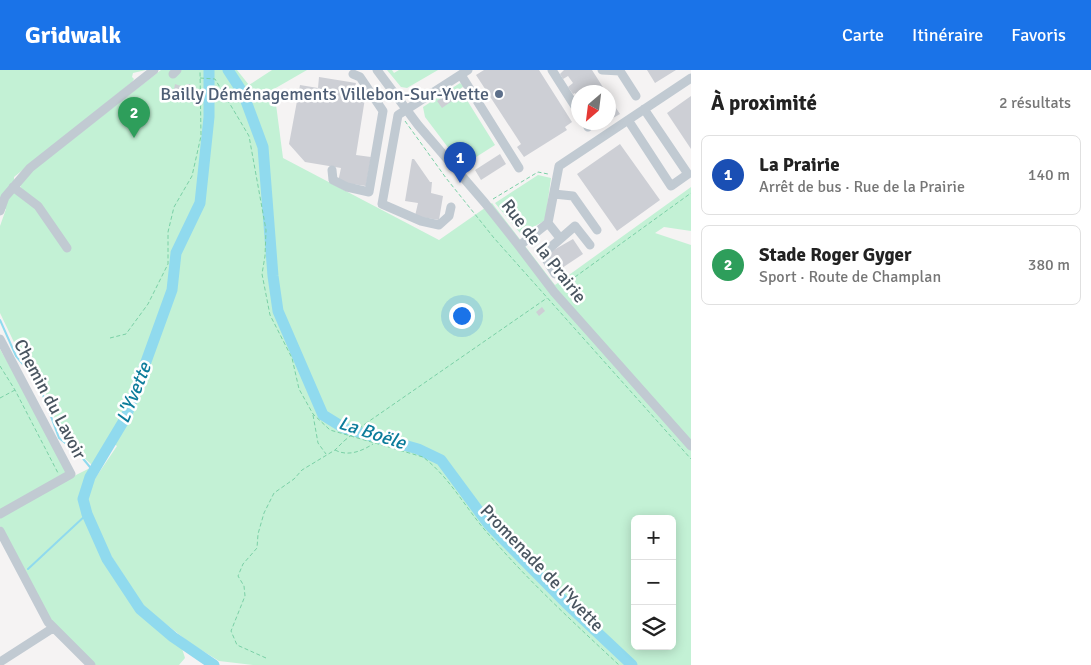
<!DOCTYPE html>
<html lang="fr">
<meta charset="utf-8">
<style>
:root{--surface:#fff;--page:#f2f2f2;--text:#222;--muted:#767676;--line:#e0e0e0;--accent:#1a73e8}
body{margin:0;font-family:Signika,sans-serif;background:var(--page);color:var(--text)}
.controls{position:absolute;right:15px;bottom:15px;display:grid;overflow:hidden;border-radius:8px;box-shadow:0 2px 12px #0003}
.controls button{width:45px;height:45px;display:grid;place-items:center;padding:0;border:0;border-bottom:1px solid var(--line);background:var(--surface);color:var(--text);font:25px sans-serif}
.compass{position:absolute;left:571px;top:15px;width:45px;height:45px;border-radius:50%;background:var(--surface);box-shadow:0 2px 12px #0003;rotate:208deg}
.you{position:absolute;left:461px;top:245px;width:18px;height:18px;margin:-12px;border:4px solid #fff;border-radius:50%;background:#1a73e8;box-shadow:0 0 0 8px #1a73e833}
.badge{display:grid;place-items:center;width:32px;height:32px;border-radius:50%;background:var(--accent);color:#fff;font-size:16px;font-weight:700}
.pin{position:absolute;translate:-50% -41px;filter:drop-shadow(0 1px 2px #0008)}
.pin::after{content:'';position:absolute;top:26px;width:18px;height:15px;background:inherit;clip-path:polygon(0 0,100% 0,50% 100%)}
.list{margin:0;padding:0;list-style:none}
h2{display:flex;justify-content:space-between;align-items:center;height:65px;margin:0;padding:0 20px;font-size:21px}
h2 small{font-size:16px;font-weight:400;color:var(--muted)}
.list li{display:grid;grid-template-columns:32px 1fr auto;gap:15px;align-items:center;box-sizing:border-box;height:80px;margin:0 10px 10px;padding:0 10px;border:1px solid var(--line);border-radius:8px}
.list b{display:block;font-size:19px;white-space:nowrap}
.list p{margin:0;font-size:16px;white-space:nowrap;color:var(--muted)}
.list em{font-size:16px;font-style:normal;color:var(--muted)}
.icon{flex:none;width:28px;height:28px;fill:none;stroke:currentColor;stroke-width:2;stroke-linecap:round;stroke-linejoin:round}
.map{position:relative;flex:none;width:691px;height:595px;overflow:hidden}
header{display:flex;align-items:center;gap:30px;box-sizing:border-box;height:70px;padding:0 25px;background:var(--accent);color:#fff}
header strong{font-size:24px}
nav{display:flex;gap:28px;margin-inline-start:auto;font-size:18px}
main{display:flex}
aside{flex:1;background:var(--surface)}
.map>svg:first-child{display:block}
.green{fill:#c3f1d5;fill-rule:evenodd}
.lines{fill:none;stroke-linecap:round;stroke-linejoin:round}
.stream{stroke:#90daee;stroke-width:2}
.river{stroke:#90daee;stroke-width:11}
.building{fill:#cdcfd5}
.path{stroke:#7ad0a6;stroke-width:1;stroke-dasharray:4 2.5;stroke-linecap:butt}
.minor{stroke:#c1cad2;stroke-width:9}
.path-bridge{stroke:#7ad0a6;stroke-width:1;stroke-dasharray:4 2.5;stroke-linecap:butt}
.service-dot{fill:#5c6f8a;stroke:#fff;stroke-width:2}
.labels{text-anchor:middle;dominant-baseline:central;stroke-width:5;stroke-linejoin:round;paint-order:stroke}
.service-label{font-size:18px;fill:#4e5e75;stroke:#fff;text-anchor:end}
.street-label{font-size:18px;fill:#4a5661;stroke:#fff}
.water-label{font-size:19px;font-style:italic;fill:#0c7c9b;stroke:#fff}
</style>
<header>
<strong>Gridwalk</strong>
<nav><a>Carte</a><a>Itinéraire</a><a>Favoris</a></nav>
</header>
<main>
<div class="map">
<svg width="691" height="595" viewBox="0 0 691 595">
<rect width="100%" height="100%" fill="#f5f3f3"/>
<path class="green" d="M0,0H146L133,3L132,7L134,9L132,12L14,107V114L24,123L18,112L161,0H237L249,15L272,0H307L274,19L283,88L439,170L492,133L555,215L691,117V161L664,157L655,163L691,175V595H253L219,591L190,573L143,536L103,473L90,445L87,436L88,426L94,410L117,376L109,370L92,395L61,366L41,310L23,291L0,243V156L6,139L1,140L0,144ZM635,449H672V576H635Z
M387,0H392L394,3L399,0H438L407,18L401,17Z
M460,13L464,16L460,19L495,75L462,96L425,47L423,37Z
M538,105L551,108L546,144L544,151L521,164L495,133Z
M0,279L26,325L66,402L64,406L0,443Z
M88,399L90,402L79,429L107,489L140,539L180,572L185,588L179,595H93L49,549L26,502L0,456V448L58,414Z"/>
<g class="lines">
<path class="stream" d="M0,250L16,286L38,312L59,368L80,385L94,402
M28,499L87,444"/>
<path class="river" d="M209,0V47L200,133L176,183L172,220L126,347L90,407L83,429L87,444L107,489L140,539L173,567L214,595
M228,0L243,23L263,77L273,206L278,241L323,345L344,358L418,379L441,390L489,455L566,533L632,595"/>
</g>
<path class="building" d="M484,0H539L572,52L565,57L567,60L524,87L517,77L521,74L476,5Z
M564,0H592L606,22H578V27L575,23L573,24L568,17L573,13L568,6L563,9L560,4Z
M647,0H676L655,13Z
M319,7L356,13L354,20L366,22L356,85L371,87L366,116L338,112L341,98L305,92L289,74L300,15L318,18Z
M175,14L184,17L185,15L190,14L191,26L173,25Z
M447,24L452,31L442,38L437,31Z
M608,26L620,44L608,51Z
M691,26V79L667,43Z
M591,52H606L596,59Z
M620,74L660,130L617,161L577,104Z
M500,84L506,94L481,110L475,100Z
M412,89H414L430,112H432L431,123L443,126L439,150L415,146L418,133L405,131Z
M573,169L583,184L556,202L545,185Z
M542,237L545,241L539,246L536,242Z"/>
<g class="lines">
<path class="path" d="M200,8L215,9L249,66L266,160L265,186L262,204L270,245L292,288L299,319L313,344L330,360L423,387C448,406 464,435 484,459C525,508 573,552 619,595
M405,51L446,108L494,168L691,389
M493,129L538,102L548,104
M575,207L691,123
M110,268L126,264L148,234L168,194V162L174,137L192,106L201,66L200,0
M0,296L15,320L58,403
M0,328L15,320
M313,345L318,373L326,384
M365,354L547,228
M335,380C348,387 362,381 373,374
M266,588L237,575L231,561L245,526L244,516L238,506L243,494L257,478L258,464L264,443L274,423L294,409L302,400L335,380L344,371"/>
<path class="minor" d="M377,0L418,55L485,133L519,176L554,222L691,376
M552,0L578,41
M602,0L620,1L636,26
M173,4L177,0
M461,5L519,98
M628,50L671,116L688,104L644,39
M586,52L588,57
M332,100L333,110L347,117L369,122L383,41L360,7L353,4
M13,117L38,136L67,178
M554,124L573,126L597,160
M451,137L449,146L439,155L421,151L382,134L398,45L468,0
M0,141L5,127L30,98L154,0
M548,153L560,168
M519,176L548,153L559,96L691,8
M555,204L543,184L575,156L590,175
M0,269L71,404L0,444
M0,461L48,552L91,595
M0,592L53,558"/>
<path class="path-bridge" d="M344,371L365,354"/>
</g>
<circle class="service-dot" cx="499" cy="24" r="5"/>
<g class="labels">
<g class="service-label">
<text x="489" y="24">Bailly Déménagements Villebon-Sur-Yvette</text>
</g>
<g class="street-label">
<text transform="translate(544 181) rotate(52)">Rue de la Prairie</text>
<text transform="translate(50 329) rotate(62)">Chemin du Lavoir</text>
<text transform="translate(542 498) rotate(46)">Promenade de l'Yvette</text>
</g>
<g class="water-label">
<text transform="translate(134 323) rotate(-68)">L'Yvette</text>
<text transform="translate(372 363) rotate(18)">La Boële</text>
</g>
</g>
</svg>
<div class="controls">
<button>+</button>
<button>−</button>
<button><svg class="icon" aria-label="layers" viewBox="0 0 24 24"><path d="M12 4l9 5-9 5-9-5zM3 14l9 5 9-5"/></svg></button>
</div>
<svg class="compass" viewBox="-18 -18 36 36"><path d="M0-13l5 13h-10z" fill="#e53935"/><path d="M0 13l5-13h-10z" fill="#767676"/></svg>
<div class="you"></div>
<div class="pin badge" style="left:460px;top:113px;background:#1a4fb4">1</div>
<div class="pin badge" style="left:134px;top:68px;background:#2e9e5b">2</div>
</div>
<aside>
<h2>À proximité<small>2 résultats</small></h2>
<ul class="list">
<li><span class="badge" style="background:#1a4fb4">1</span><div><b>La Prairie</b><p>Arrêt de bus · Rue de la Prairie</p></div><em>140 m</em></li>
<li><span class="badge" style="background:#2e9e5b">2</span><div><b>Stade Roger Gyger</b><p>Sport · Route de Champlan</p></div><em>380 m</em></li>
</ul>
</aside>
</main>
